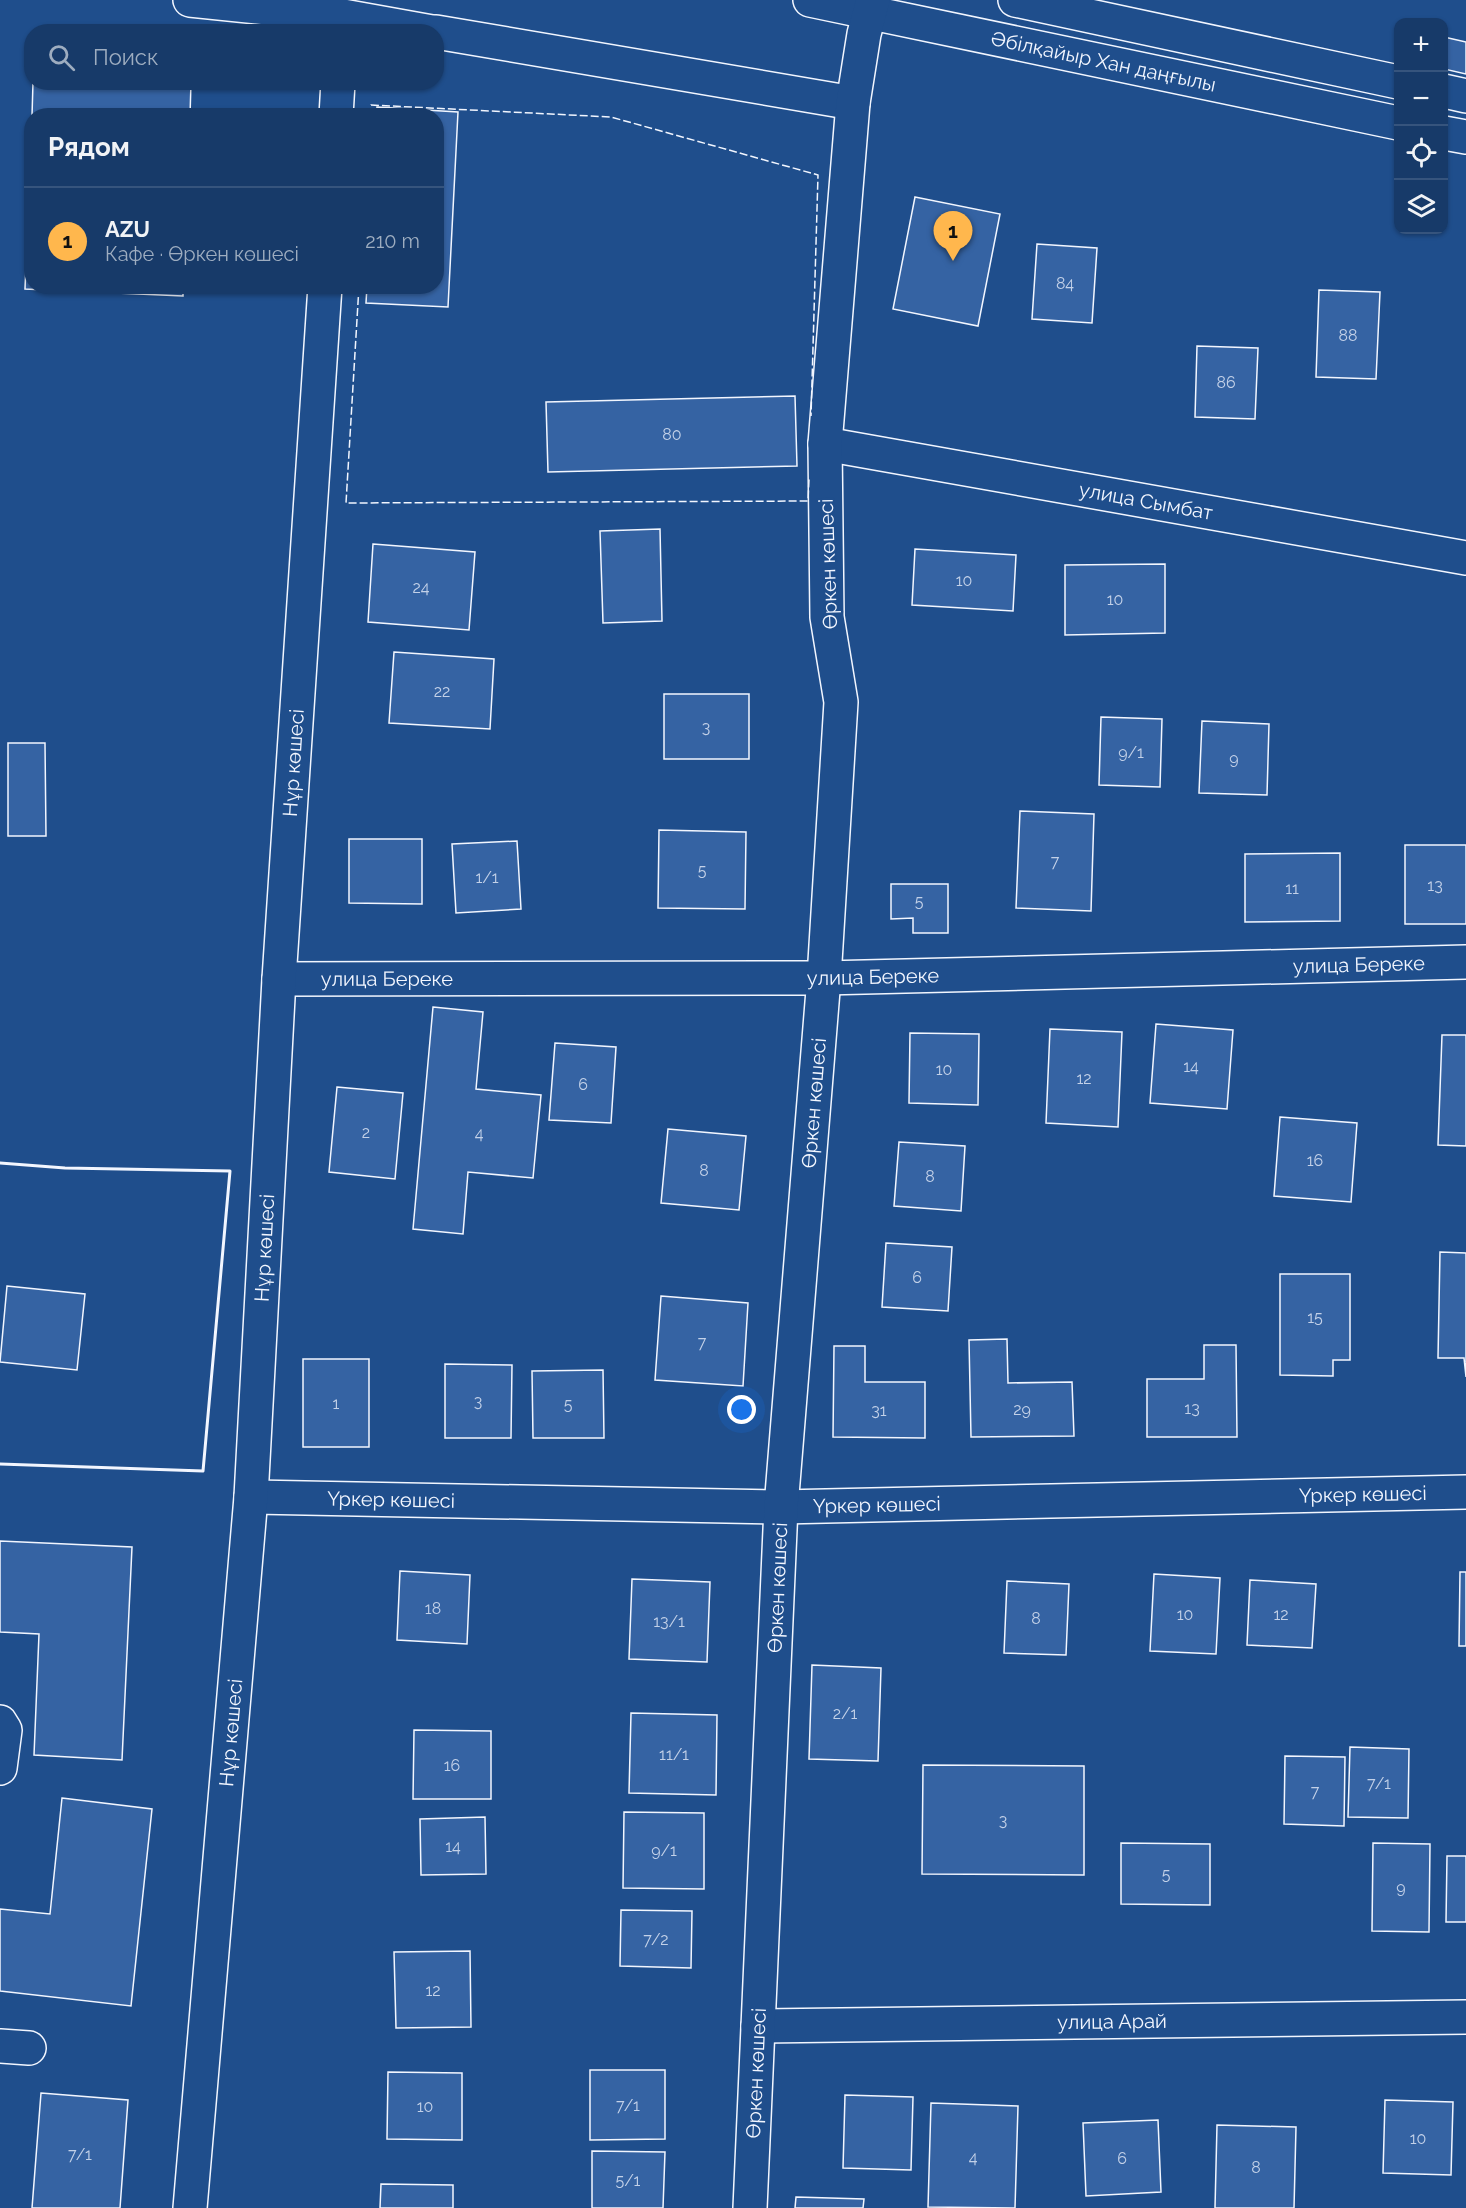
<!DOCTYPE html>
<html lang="ru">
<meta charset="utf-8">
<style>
:root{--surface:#173a69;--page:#20416f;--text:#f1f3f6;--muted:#9eadc0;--line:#36547d;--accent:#ffb74d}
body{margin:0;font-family:Raleway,sans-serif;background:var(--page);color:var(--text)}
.controls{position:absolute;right:18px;top:18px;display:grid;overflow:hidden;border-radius:12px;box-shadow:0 2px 4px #0004}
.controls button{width:54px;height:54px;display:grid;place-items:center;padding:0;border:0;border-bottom:2px solid var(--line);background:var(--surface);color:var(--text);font:30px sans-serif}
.you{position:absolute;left:742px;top:1410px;width:21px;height:21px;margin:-15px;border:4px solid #fff;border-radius:50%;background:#1a73e8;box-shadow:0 0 0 9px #1a73e833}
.badge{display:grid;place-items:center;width:39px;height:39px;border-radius:50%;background:var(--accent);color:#111;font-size:20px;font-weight:700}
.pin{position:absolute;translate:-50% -50px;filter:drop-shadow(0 2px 3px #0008)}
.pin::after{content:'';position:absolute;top:32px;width:21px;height:18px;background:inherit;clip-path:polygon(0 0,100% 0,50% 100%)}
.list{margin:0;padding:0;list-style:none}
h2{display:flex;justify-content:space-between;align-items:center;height:78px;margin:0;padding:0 24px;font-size:26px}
h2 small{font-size:20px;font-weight:400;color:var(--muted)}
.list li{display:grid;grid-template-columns:39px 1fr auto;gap:18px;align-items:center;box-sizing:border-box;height:108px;padding:0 24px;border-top:2px solid var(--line)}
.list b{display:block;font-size:22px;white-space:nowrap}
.list p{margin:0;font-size:20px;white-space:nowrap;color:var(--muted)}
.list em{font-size:20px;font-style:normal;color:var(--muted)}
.icon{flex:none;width:33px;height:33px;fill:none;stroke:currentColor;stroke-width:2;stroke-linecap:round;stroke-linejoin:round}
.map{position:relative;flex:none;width:1466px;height:2208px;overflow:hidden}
.search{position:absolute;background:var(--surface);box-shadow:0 2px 4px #0004;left:24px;top:24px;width:420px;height:66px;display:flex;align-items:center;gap:15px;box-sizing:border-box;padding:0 21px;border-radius:24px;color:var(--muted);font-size:22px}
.panel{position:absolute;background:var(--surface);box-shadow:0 2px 4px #0004;left:24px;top:108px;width:420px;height:186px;border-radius:24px}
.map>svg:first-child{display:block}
.building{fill:#3563a3;stroke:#f2f6ff;stroke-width:1.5}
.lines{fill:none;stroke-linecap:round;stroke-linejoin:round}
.minor-casing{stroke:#f2f6ff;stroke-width:36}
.minor{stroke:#1f4e8c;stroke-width:33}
.fence{stroke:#f2f6ff;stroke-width:1.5;stroke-dasharray:8 3;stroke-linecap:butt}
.wall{stroke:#f2f6ff;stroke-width:3}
.labels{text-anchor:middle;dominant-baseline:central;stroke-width:4.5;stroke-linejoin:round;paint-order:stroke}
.number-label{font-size:16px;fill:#c3d1e8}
.street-label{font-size:20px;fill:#f2f6ff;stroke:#1f4e8c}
</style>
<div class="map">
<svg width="1466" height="2208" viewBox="0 0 1466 2208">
<rect width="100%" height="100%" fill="#1f4e8c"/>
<path class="building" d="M1444,37L1466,42V74L1444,69Z
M33,82H191L190,116H32Z
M377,107L458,112L448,307L366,303L367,286H436V116H376Z
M32,116V286H183V296L25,289Z
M915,197L1000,214L978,326L893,309Z
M1037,244L1097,248L1092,323L1032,319Z
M1319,290L1380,292L1376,379L1316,377Z
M1197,346L1258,348L1255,419L1195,417Z
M795,396L797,466L548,472L546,402Z
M660,529L662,621L603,623L600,531Z
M373,544L475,552L469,630L368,622Z
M915,549L1016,555L1013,611L912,605Z
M1165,564V633L1065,635V565Z
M394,652L494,659L490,729L389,723Z
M664,694H749V759H664Z
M1101,717L1162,719L1160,787L1099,785Z
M1202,721L1269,724L1267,795L1199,793Z
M8,743H45L46,836H8Z
M1020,811L1094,814L1091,911L1016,908Z
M659,830L746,832L745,909L658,908Z
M349,839H422V904L349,903Z
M517,841L521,909L456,913L452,844Z
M1405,845H1466V924H1405Z
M1340,853V921L1245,922V854Z
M891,884H948V933H913V918L891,919Z
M433,1007L483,1012L476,1089L541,1095L533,1178L468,1172L463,1234L413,1229Z
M1156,1024L1233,1030L1227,1109L1150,1103Z
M1050,1029L1122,1032L1118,1127L1046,1123Z
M910,1033L979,1034L978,1105L909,1103Z
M1442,1035H1466V1146L1438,1145Z
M555,1043L616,1047L611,1123L549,1120Z
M337,1087L403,1093L395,1179L329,1172Z
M1280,1117L1357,1123L1351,1202L1274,1196Z
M668,1129L746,1136L739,1210L661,1203Z
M899,1142L965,1146L961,1211L894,1206Z
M886,1243L952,1247L948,1311L882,1307Z
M1440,1252L1466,1253V1377L1464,1358H1438Z
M1280,1274H1350V1360H1333V1376L1280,1375Z
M7,1286L85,1294L77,1370L0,1362Z
M661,1296L748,1303L743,1386L655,1380Z
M1007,1339L1008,1383L1072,1382L1074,1436L971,1437L969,1340Z
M1204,1345H1236L1237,1437H1147V1379H1204Z
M834,1346H865V1382H925V1438L833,1437Z
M303,1359H369V1447H303Z
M445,1364L512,1365L511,1438H445Z
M603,1370L604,1438H533L532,1371Z
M0,1541L132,1547L122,1760L34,1755L39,1634L0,1632Z
M400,1571L470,1575L467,1644L397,1640Z
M1460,1572H1466V1646H1459Z
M1154,1574L1220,1578L1216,1654L1150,1651Z
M632,1579L710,1582L707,1662L629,1659Z
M1250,1580L1316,1584L1312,1648L1247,1645Z
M1007,1581L1069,1584L1066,1655L1004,1653Z
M812,1665L881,1668L878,1761L809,1759Z
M631,1713L717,1715L716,1795L629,1793Z
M414,1730L491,1731V1799H413Z
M1350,1747L1409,1749L1408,1818L1348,1817Z
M1285,1756L1345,1757L1344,1826L1284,1824Z
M923,1765L1084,1766V1875L922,1874Z
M62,1798L152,1809L131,2006L0,1991V1909L50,1914Z
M624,1812L704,1813V1889L623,1888Z
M485,1817L486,1874L421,1875L420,1819Z
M1121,1843L1210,1844V1905L1121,1904Z
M1373,1843L1430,1844L1429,1932L1372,1931Z
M1447,1856H1466V1922H1446Z
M621,1910L692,1911L691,1968L620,1966Z
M470,1951L471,2027L396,2028L394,1952Z
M590,2070H665V2139L590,2140Z
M388,2072L462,2073V2140L387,2139Z
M41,2093L128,2100L120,2208H32Z
M845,2095L913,2097L911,2170L843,2168Z
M1385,2100L1453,2102L1451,2175L1383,2173Z
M931,2103L1018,2106L1015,2208L928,2207Z
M1158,2120L1161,2192L1086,2196L1083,2123Z
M1217,2125L1296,2127L1294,2208H1215Z
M592,2151L665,2152L663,2208H592Z
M381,2184L453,2185V2208H380Z
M796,2197L864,2199L863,2208H795Z"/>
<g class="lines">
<defs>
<g id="minor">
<path d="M190,0L343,16L432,32"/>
<path id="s1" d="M810,0L1398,123"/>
<path d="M1015,0L1398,82"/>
<path d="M436,32L853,103"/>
<path d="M1444,91L1466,96"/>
<path d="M336,116L338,82"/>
<path d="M1444,133L1466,137"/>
<path id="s2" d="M825,444L1466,558"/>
<path id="s3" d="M279,979L824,978L1466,962"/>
<path id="s4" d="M251,1497L781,1507L1466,1492"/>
<path d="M0,1722L5,1730L0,1768"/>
<path id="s5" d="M758,2026L1466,2017"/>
<path d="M0,2046L29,2048"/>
<path id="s6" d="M190,2208L251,1497L279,979L325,286"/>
<path id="s7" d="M750,2208L781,1507L824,978L841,702L827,617L825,444L853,103L864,34L873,0"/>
</g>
</defs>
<use href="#minor" class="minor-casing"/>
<use href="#minor" class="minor"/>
<path class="fence" d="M370,116L371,105L611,117L818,175L811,416
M359,286L346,503L808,501L809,479"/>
<path class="wall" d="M0,1163L65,1168L230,1171L203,1471L0,1464"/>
</g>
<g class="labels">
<g class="number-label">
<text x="1065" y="283">84</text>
<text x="1348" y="335">88</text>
<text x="1226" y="382">86</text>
<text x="672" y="434">80</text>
<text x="964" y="580">10</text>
<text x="421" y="587">24</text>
<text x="1115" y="599">10</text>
<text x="442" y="691">22</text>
<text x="706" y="727">3</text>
<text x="1131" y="752">9/1</text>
<text x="1234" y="758">9</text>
<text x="1055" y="861">7</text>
<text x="702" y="870">5</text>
<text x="487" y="877">1/1</text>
<text x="1435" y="885">13</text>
<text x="1292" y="888">11</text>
<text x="919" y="901">5</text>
<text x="1191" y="1066">14</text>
<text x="944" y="1069">10</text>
<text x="1084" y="1078">12</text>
<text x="583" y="1084">6</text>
<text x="366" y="1132">2</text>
<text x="479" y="1133">4</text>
<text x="1315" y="1160">16</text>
<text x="704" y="1170">8</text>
<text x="930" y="1176">8</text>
<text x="917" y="1277">6</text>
<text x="1315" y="1317">15</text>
<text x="702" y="1342">7</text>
<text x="478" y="1401">3</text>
<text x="336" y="1403">1</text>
<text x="568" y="1404">5</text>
<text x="1192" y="1408">13</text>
<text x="1022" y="1409">29</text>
<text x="879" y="1410">31</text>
<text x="433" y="1608">18</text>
<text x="1185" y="1614">10</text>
<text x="1281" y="1614">12</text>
<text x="1036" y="1618">8</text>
<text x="669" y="1621">13/1</text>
<text x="845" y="1713">2/1</text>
<text x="674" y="1754">11/1</text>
<text x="452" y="1765">16</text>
<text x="1379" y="1783">7/1</text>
<text x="1315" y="1791">7</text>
<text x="1003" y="1820">3</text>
<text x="453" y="1846">14</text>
<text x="664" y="1850">9/1</text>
<text x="1166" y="1874">5</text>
<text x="1401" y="1887">9</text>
<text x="656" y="1939">7/2</text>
<text x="433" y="1990">12</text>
<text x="628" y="2105">7/1</text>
<text x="425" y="2106">10</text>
<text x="1418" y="2138">10</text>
<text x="80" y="2154">7/1</text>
<text x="973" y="2157">4</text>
<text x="1122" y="2158">6</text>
<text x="1256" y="2167">8</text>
<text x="628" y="2180">5/1</text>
</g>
<g class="street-label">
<text stroke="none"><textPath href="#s1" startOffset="300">Әбілқайыр Хан даңғылы</textPath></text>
<text stroke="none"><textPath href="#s2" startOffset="326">улица Сымбат</textPath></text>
<text transform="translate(828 564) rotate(-92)">Өркен көшесі</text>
<text stroke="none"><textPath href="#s6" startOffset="1449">Нұр көшесі</textPath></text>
<text stroke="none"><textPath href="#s3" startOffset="1080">улица Береке</textPath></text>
<text stroke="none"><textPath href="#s3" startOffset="594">улица Береке</textPath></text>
<text stroke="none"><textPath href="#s3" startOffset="108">улица Береке</textPath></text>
<text stroke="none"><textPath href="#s7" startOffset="1107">Өркен көшесі</textPath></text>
<text stroke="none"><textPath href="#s6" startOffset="963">Нұр көшесі</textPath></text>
<text stroke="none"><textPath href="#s4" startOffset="1112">Үркер көшесі</textPath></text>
<text stroke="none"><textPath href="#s4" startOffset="140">Үркер көшесі</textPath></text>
<text stroke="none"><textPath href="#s4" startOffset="626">Үркер көшесі</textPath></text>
<text stroke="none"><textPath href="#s7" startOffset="621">Өркен көшесі</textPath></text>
<text stroke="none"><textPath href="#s6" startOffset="477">Нұр көшесі</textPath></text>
<text stroke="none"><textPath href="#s5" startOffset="354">улица Арай</textPath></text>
<text stroke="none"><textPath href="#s7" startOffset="135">Өркен көшесі</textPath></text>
</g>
</g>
</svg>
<div class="controls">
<button>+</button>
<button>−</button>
<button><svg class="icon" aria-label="locate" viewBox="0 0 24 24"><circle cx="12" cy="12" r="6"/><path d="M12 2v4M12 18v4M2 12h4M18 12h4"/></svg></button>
<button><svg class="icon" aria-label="layers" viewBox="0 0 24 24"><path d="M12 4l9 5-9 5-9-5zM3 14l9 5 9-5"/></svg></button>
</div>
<div class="you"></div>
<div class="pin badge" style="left:953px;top:261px">1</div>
<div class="search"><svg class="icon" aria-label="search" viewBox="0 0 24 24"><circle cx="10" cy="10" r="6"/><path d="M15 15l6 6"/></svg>Поиск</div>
<section class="panel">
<h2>Рядом<small></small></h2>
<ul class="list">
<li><span class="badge">1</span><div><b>AZU</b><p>Кафе · Өркен көшесі</p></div><em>210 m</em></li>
</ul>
</section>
</div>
